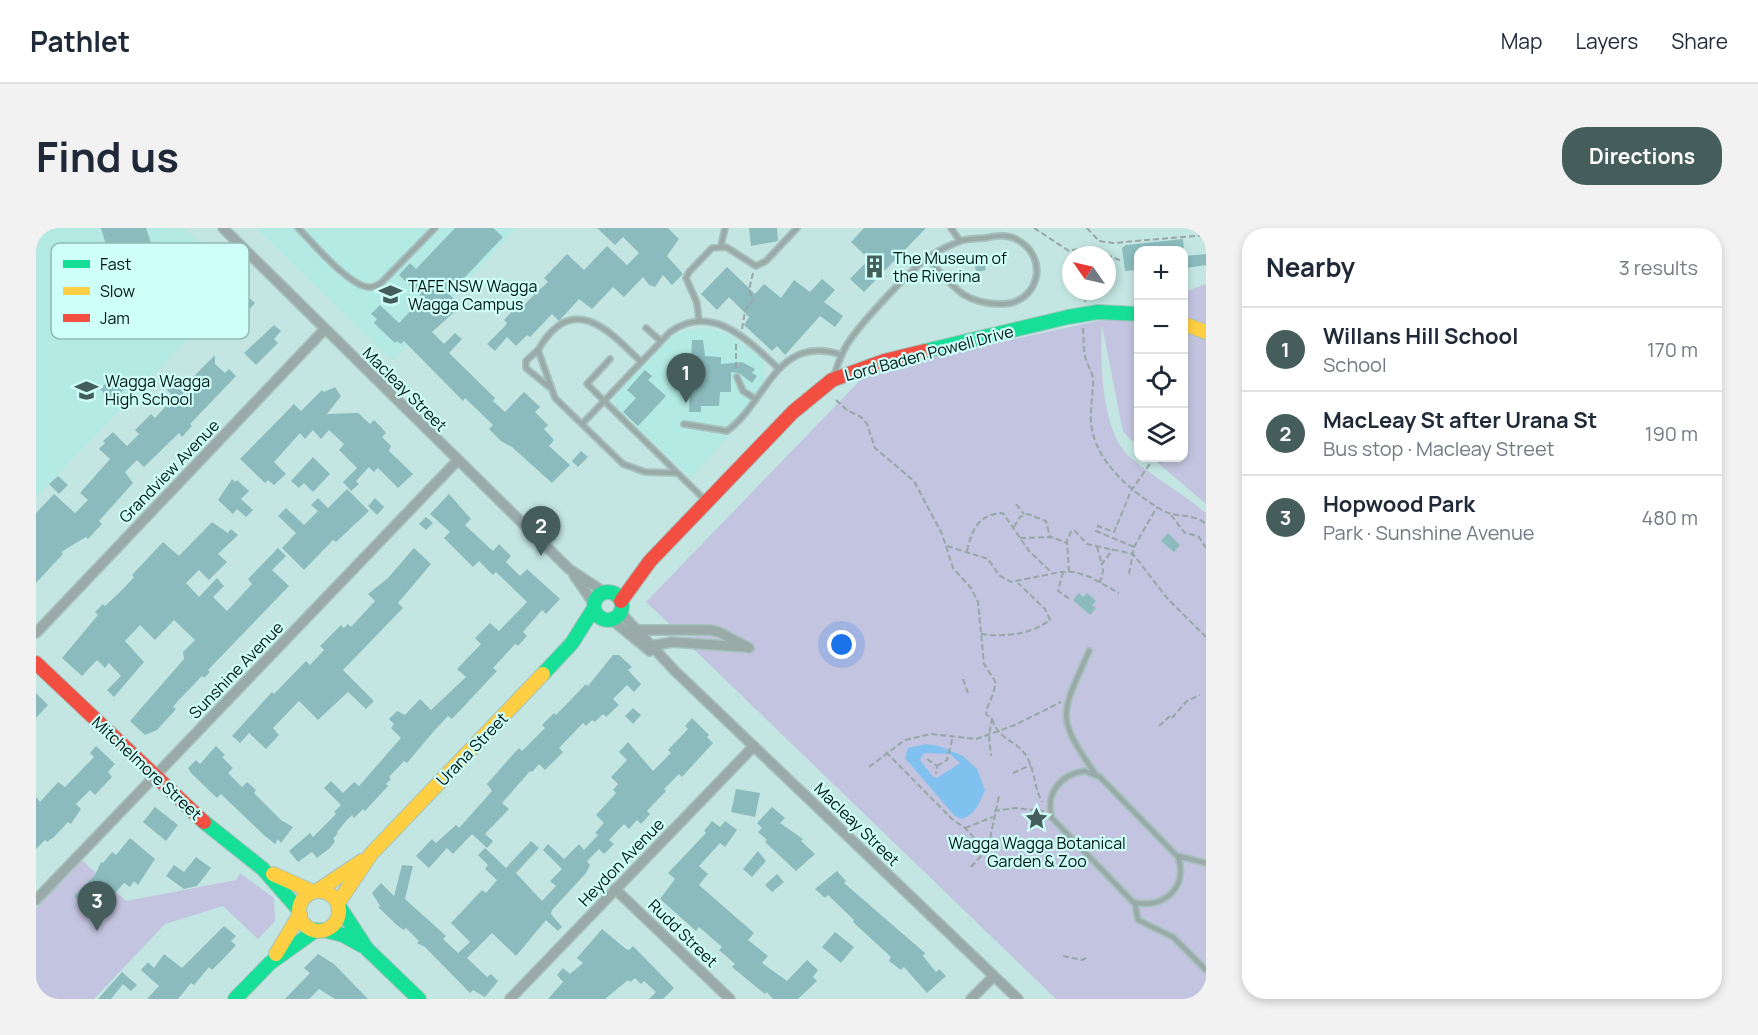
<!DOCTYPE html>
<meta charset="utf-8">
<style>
:root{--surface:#fff;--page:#f2f2f3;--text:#1f2937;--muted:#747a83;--line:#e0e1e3;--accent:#455e5b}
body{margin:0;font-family:Manrope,sans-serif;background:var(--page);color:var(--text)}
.controls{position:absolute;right:18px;top:18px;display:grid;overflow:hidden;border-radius:12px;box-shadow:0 3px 9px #0003}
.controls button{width:54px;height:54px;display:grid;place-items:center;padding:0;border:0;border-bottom:2px solid var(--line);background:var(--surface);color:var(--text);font:30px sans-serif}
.compass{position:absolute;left:1026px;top:18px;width:54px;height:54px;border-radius:50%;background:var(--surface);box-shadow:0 3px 9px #0003;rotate:304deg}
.you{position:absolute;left:806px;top:417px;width:21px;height:21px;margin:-15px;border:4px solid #fff;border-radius:50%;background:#1a73e8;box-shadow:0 0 0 9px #1a73e833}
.badge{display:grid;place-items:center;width:39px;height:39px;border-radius:50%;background:var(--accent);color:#fff;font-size:20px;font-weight:700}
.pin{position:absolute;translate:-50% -50px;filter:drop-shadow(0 2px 3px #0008)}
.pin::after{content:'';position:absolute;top:32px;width:21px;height:18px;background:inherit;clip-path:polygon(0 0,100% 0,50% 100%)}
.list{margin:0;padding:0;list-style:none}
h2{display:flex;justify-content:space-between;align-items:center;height:78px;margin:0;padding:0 24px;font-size:26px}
h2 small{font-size:20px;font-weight:400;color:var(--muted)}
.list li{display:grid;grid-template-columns:39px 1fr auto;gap:18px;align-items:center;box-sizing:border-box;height:84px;padding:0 24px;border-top:2px solid var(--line)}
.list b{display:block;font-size:22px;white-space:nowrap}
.list p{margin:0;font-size:20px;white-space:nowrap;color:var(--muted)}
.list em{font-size:20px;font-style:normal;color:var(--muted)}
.icon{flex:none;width:33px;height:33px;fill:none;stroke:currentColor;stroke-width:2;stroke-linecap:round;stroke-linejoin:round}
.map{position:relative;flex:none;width:1170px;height:771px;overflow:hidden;border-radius:24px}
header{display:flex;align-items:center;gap:36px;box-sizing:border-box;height:84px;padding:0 30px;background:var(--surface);border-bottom:2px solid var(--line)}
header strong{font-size:28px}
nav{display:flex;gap:33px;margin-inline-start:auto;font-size:21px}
.intro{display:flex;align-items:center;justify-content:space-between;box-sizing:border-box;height:144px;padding:0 36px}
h1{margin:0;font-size:42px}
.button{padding:15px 27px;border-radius:24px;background:var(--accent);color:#fff;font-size:21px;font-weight:700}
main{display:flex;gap:36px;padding:0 36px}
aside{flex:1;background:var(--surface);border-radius:24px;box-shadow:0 3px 9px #0003}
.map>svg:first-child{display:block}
.built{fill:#b3eae4}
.green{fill:#c3c4df}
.water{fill:#81c1ef;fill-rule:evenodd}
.building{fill:#8bbbbd}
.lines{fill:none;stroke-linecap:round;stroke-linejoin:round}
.lane-casing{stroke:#a7c2be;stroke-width:8}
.street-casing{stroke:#a7c2be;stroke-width:12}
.fast-casing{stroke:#a7c2be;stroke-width:16}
.slow-casing{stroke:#a7c2be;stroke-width:16}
.jam-casing{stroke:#a7c2be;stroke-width:16}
.path{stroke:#96a7a6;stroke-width:2;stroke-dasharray:6 3;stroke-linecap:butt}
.lane{stroke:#9aaaa8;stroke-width:4.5}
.street{stroke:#9aaaa8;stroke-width:9}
.fast{stroke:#16e098;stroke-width:14}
.slow{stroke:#ffcf43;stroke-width:14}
.jam{stroke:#f24e42;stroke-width:14}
.labels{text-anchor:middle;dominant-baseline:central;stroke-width:4.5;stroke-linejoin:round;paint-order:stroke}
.poi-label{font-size:16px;fill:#001513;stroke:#cefff9;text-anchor:start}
.street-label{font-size:16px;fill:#001513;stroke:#cefff9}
.key{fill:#cefff9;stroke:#90b9b4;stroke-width:1.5}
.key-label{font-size:16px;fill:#001513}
</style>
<header>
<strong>Pathlet</strong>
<nav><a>Map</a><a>Layers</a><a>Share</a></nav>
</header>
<div class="intro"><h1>Find us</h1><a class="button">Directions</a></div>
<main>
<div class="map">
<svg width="1170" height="771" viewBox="0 0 1170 771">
<rect width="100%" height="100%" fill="#c4e6e2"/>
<path class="built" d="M0,0H148L206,55L0,269Z
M220,0H480L357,133Z
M672,100L694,107L728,132L729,151L724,172L655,250L579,179L578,168L636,108L651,102Z"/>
<path class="green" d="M1170,56V276L1116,230H1148V64Z
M1102,80V218L1087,204L1066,97C1064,133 1065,205 1095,230C1119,250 1146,265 1170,285V771H1020L645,409L664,408L667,402L639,401L610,374L833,143L1066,92Z
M46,632L90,673L200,652L204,645L238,670L239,693L222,711L187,678L129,696L58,771H0V680Z"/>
<path class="water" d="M890,516L903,518L927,528L941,541L949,562C943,575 940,587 925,591L918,587L869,530L872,520ZM891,525L914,526L924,535L901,550L897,549L884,532L887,526Z"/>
<path class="building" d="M65,0H110L116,18L110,16L114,30H108L105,44L76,37Z
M419,0H457L467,9L413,66L425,78L396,104L408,116L419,105L426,111L413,125L459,170L457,173L469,184L488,164L504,179L499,184L512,197L508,201L518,212L513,218L534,237L516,255L476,219L465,213L453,201L457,197L429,170L427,173L368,113L365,116L361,113L359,115L338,95L341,91L335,86L344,77L363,95L387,70L363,47L374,35L380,41Z
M561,0H632L643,11L631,28L647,46L636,57L627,47L619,59L613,57L607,49L588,69L577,59L556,81L543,71L523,93L516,86L494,109L491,107L480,118L471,109L459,123L451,116L469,98L471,95L468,92L480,79L483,82L499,66L512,54L508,50L531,26L548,42L571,18L591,37L603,25L587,9L579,17Z
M713,0H741L742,13L715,18Z
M828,0H890L828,64L814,51L833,31L815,14Z
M1147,11L1148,22H1102V42L1089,43L1086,20L1090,17Z
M1170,26V37L1150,40L1148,37V28Z
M948,32L950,42L940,44L938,34Z
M691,39L719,66L728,56L745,70L758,52L774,64L786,51L799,62L788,74L807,88L799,99L784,88L749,127L741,118L736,123L708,97L713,89L693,69L681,82L665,66Z
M201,59L219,75L206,89L211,94L201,103L196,98L188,101L177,89Z
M238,97L245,103L238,111L242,115L220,137L208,125Z
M656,112H667L669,128L685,129V136L706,134L719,141L716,145L721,148L716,155L703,145L695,144V164H684L683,178H665V184H653Z
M179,127V136L189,145L193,141L200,148L154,196L156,198L146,209L143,205L108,239L101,232L89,244L97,255L63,293L66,296L52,311L50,309L25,324L27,326L0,355V285L18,266L39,285L52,272L44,265L74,231L63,221L69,215L67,213L77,204L91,218L103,206L99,202L115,186L119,190L138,169L131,162L138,155L150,167L162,154L157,149Z
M609,142L616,148L612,152L630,168L602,198L587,184L600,170L591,162Z
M79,146L89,160L76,173L64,161Z
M299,159L305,168L291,186L322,185L334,196L338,192L346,200L350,205L346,209L355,218L353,223L377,246L362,260L342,240L338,244L333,239L320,253L323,256L315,263L307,254L321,240L303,222L308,216L293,202L285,211L277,202L269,211L264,205L238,234L250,246L238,257L232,252L229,255L204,231L258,176L265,183L286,162L288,164Z
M545,223L552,229L542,239L536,233Z
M277,229L294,246L277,264L268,255L263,260L255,253Z
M22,248L32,257L23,266L13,256Z
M196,251L199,254L201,252L213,263L205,271L217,282L210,289L201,281L197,286L182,272Z
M311,261L333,283L300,314L297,312L268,342L246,320L260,305L242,288L250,280L268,297L282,283L275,277L282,270L292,280Z
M413,266L435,291L429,297L445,312L457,323L463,316L475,328L470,334L484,348L491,341L524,371L510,386L506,382L487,404L491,408L482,418L479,416L457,440L461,443L416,491L412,488L398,503L371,535L368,533L353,549L355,551L350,556L352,558L329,583L327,581L318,590L316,587L309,594L301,604L302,605L297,611L299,613L294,620L281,630L276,624L262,634L253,623L274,605L277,609L300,586L298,584L305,577L288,560L295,553L307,565L318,554L323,558L365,510L355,500L358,496L353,491L361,483L369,487L384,471L395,482L430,449L421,441L445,416L439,410L454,395L463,403L491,374L460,344L457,347L443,333L437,339L408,310L414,304L394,286Z
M339,270L348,279L341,287L332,278Z
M390,289L397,295L390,302L383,296Z
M176,294L192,305L195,301L202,307L182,326L191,334L173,352L163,342L150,355L163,369L181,350L188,358L177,369L191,383L216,356L212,351L242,320L250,328L236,342L253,358L172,442L174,444L168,450L166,448L141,474L137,479L140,481L121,502L109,507L94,493L148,431L147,424L159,412L138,392L119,412L104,397L89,413L108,434L78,469L71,462L85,448L73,435L69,440L61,432L46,448L26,430L62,387L59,384L67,376L69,378L87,361L98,349L96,347L127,314L143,328Z
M1132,305L1144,317L1138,324L1125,313Z
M378,320L395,336L362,375L367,380L307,442L338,473L330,481L312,464L282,492L263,473L237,500L243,507L230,521L213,505L204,515L196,508L236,464L238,466L270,433L274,437L288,422L284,418L305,397L308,400L312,396L315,399L339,373L332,366L352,350Z
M1043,365L1047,369L1051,365L1060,373L1056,377L1060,380L1054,387L1037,372Z
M577,427H583L596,439L592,442L605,456L598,464L591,457L577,471L583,477L570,489L567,486L559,494L556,492L550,498L547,495L523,520L527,524L509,542L503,536L496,544L494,543L466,575L473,581L449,606L457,613L451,620L436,606L417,626L411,620L393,640L380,628L396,611L400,615L420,597L423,600L456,563L451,556L472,532L483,520L486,523L509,500L506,497L518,485L520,487L550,456L552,458Z
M0,465L12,477L0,490Z
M597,480L605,487L597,496L589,488Z
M656,490L673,507L671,509L677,515L646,549L643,546L628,561L630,563L611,583L614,586L605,596L601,592L593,601L588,596L573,612L578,616L568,626L563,621L551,633L554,637L550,645L516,682L515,686L526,699L522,703L510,692L480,728L456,705L431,730L451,749L455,746L462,753L449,769L437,762L434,765L389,719L381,715L383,713L370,700L368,702L362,698L342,679L344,678L336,665L345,655L358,668L366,637L377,638L369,671L410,708L407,711L422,725L434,714L415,695L446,662L450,665L461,652L449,641L452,637L442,627L449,620L470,640L495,613L503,620L480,645L506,673L520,658L514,653L526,641L507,622L512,616L528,631L543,616L548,622L562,607L559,605L568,595L560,587L580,565L577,562L582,556L575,549L591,532L583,524L592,514L617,543L635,525L632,522L652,501L649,498Z
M60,518L79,536L72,544L76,549L59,567L54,562L40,576L45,581L35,596L32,594L18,609L11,614L9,612L0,621V569L4,574L22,554L29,559L58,529L54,525Z
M180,518L189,527L186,529L197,540L192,545L206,559L211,554L220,562L218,565L245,592L257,599L245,615L242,611L239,616L229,608L185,566L181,570L155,545L152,540L160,532L164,536Z
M700,561L724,565L719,589L695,584Z
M119,579L142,597L130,613L107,594Z
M736,579L749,590L744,595L767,611L765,613L779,626L760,643L729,614L731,612L722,604L726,600L721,595Z
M676,593L684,599L689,593L701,602L689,619L684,615L663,638L672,646L663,657L718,705L712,712L732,728L726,735L751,753L771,732L782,742L777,749L781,753L762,771H737L731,764L729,766L696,739L699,736L683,722L686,719L663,699L660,703L624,671L639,651L632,645L670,605L668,603Z
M94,610L119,631L102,657L98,653L94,659L88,655L59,688L38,668L59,647L65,634L67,635L76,624L80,627Z
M722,623L730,633L716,649L707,641Z
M160,629L175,640L161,658L148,661L130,648L138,637L148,644Z
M801,643L810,653L808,655L889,725L887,728L900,744L903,741L910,748L891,765L868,739L865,742L853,733L855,729L817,694L818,692L792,667L789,670L779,661Z
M741,646L748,654L736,664L729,657Z
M188,698L200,708L195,713L200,717L191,727L176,742L173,739L158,757L155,755L142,771H111L123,758L105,742L112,734L118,740L128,726L146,740Z
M566,701L590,721L593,722L597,718L638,760L627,771H613L620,764L608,753L605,756L599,750L594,754L592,752L569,771H512L527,754L521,747L527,740L534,746L547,735L541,730Z
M799,704L818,719L805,735L786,719Z
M282,726L298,736L332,771H299L283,761L273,771H249L274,745L268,740Z
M86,744L101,757L95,763L87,756L75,771H62Z"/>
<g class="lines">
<defs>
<path id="lane" d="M262,0C276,14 312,57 332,59C337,60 341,57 345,55L399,0
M915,0L924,13
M685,18L689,0
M663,92L661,75L650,50L653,44L676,20L690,19L720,38L730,33L761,0
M610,100L625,113
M502,122L490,133V140L513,159
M574,131L551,156L670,273
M605,134C572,101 536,63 502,122L519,170L587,236L609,244L641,245
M798,147C801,139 804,130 808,122C818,101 871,46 890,31C899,24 912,18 922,14C930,10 940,11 949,10C959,8 970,6 980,11C1015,29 1003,77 964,76C924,75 917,57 891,30
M701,149L707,163L718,170
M546,196L634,104C676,74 713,113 743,141
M648,196L691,203C732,173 740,105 806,127
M1053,423C1025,488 1018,486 1060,547
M1049,543L1064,549L1142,629C1153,660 1126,682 1097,674L1016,590C1009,566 1024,546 1049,543Z
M1142,628L1170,635
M1099,675L1102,692L1137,709L1170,742"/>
<path id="street" d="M187,0L533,341L568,364
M538,347L558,376
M585,385L639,443L982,771
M576,392L614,423
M601,402H674L683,404L713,420
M0,405L288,102
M615,418L636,414L708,419
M579,661L694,771
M0,672L421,233
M474,771L718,518
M935,771L958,748"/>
<path id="fast" d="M889,123L1032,89L1062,84L1102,86
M558 378a14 14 0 1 1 28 0a14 14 0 1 1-28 0Z
M507,446L536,415L558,380
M168,594L227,641L263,682
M303,678L331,721L383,771
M287,702L307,707L327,718
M199,771L234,735L280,702"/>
<path id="slow" d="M1148,96L1170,104
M237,646L277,664
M281,663L326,633
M263 683a20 20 0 1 1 40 0a20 20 0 1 1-40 0Z
M302,675L335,626L507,446
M240,726L264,686"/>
<path id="jam" d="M585,373L614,333L757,184L796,152L848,133L889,123
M0,435L168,594"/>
</defs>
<use href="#lane" class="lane-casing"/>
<use href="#street" class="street-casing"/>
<use href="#fast" class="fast-casing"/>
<use href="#slow" class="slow-casing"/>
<use href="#jam" class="jam-casing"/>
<path class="path" d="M998,0L1033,23L1051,19L1086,33
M1051,0L1063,13L1077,15L1170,7
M1045,19L1047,27
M1049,74L1051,63
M1047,100C1048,111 1047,122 1050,132C1052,139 1058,146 1057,154C1057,167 1054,180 1055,194C1058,232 1093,262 1124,281C1139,291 1157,284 1170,296
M706,101L709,83L717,72L713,62L717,45
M700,140V114
M800,172L811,182L825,189L831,196L839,220L878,253L906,306L917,340L935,360L942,374L948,436L959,453C960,466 951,475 950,486L956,491L953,507L955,528
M1115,230L1123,234L1139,230
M980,276L988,286
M1135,287L1148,304L1163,309L1170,320
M978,299L984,289L992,286L1010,293L1014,309
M984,310L1015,309L1031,315
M911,318L952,331L963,347L975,354L1024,344H1039L1054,349L1083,365
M1061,319L1066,336
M1098,319L1060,303L1062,298L1078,304L1095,263L1118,230
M931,323C936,301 943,286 967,285L993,323L1016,345
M1027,344L1022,363L1035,372
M1033,344L1031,312L1035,304L1038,302L1051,316L1097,326L1131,370L1170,409
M1093,346L1098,319L1121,279
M1064,355L1067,343L1066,336L1077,321
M945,406C968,409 994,407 1014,392L1009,381L982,355
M927,451L932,465
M1136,490L1151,473L1164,467
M956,491C965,515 979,510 991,529C999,543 998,559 1006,574
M1123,498L1134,488
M850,524L916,591L929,600L944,616L952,620
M891,531L901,538L900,546
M901,538L911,532L917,508
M833,539L869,512L895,506L940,511L979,497L1025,474
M977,545L995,537
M958,583L979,580L1008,583
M929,600L957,589
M935,639L952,620L963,568
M1027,728L1046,732L1053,729"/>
<use href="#lane" class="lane"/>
<use href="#street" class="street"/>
<use href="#fast" class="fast"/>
<use href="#slow" class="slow"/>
<use href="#jam" class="jam"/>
</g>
<defs>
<symbol id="building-bare" viewBox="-9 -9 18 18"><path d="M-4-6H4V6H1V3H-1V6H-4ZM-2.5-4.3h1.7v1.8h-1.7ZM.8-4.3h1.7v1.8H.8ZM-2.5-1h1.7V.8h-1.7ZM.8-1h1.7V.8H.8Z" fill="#455e5b" stroke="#cefff9" stroke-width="2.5" paint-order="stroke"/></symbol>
<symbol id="university-bare" viewBox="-9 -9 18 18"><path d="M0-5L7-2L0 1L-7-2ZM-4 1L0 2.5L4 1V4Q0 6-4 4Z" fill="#455e5b" stroke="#cefff9" stroke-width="2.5" paint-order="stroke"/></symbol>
<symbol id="school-bare" viewBox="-9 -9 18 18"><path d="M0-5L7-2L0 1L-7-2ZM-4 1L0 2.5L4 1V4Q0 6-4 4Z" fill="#455e5b" stroke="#cefff9" stroke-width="2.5" paint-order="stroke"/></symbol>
<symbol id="sight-bare" viewBox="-9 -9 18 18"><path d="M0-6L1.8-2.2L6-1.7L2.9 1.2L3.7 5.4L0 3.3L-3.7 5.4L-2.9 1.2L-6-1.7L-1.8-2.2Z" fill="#455e5b" stroke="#cefff9" stroke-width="2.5" paint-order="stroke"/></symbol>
</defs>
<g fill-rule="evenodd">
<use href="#building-bare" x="822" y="22" width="33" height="33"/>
<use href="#university-bare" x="338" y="50" width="33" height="33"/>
<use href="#school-bare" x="34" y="146" width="33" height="33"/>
<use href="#sight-bare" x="984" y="574" width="33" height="33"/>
</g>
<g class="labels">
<g class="poi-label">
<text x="857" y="30">The Museum of<tspan x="857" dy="18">the Riverina</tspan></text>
<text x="372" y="58">TAFE NSW Wagga<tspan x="372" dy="18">Wagga Campus</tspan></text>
<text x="69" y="153">Wagga Wagga<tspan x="69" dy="18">High School</tspan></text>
<text x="1001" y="615" text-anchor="middle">Wagga Wagga Botanical<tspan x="1001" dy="18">Garden &amp; Zoo</tspan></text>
</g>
<g class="street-label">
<text transform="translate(893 125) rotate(-15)">Lord Baden Powell Drive</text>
<text transform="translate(369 161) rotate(45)">Macleay Street</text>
<text transform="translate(133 243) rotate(-46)">Grandview Avenue</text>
<text transform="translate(200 442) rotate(-46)">Sunshine Avenue</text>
<text transform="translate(436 521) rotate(-46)">Urana Street</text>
<text transform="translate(111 540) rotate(43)">Mitchelmore Street</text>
<text transform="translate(821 596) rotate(44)">Macleay Street</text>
<text transform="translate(585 634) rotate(-46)">Heydon Avenue</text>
<text transform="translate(647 705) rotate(44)">Rudd Street</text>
</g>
</g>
<rect x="15" y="15" width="198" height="96" rx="9" class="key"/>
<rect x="27" y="32" width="27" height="8" fill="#16e098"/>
<rect x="27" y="59" width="27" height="8" fill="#ffcf43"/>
<rect x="27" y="86" width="27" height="8" fill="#f24e42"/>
<g class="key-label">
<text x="64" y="42">Fast</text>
<text x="64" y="69">Slow</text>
<text x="64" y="96">Jam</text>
</g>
</svg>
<div class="controls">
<button>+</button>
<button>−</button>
<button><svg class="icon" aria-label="locate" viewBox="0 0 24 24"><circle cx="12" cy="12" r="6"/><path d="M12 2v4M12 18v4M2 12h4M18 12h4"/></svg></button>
<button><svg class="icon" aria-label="layers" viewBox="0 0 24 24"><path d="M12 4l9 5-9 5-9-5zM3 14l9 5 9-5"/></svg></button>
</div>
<svg class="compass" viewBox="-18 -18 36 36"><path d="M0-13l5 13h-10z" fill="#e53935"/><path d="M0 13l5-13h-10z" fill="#747a83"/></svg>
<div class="you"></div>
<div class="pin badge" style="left:650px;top:175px">1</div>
<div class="pin badge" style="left:505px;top:328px">2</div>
<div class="pin badge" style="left:61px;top:703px">3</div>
</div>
<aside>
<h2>Nearby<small>3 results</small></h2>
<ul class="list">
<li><span class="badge">1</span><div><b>Willans Hill School</b><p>School</p></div><em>170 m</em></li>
<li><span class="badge">2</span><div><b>MacLeay St after Urana St</b><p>Bus stop · Macleay Street</p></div><em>190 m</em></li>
<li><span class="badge">3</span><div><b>Hopwood Park</b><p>Park · Sunshine Avenue</p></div><em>480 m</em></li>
</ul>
</aside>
</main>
